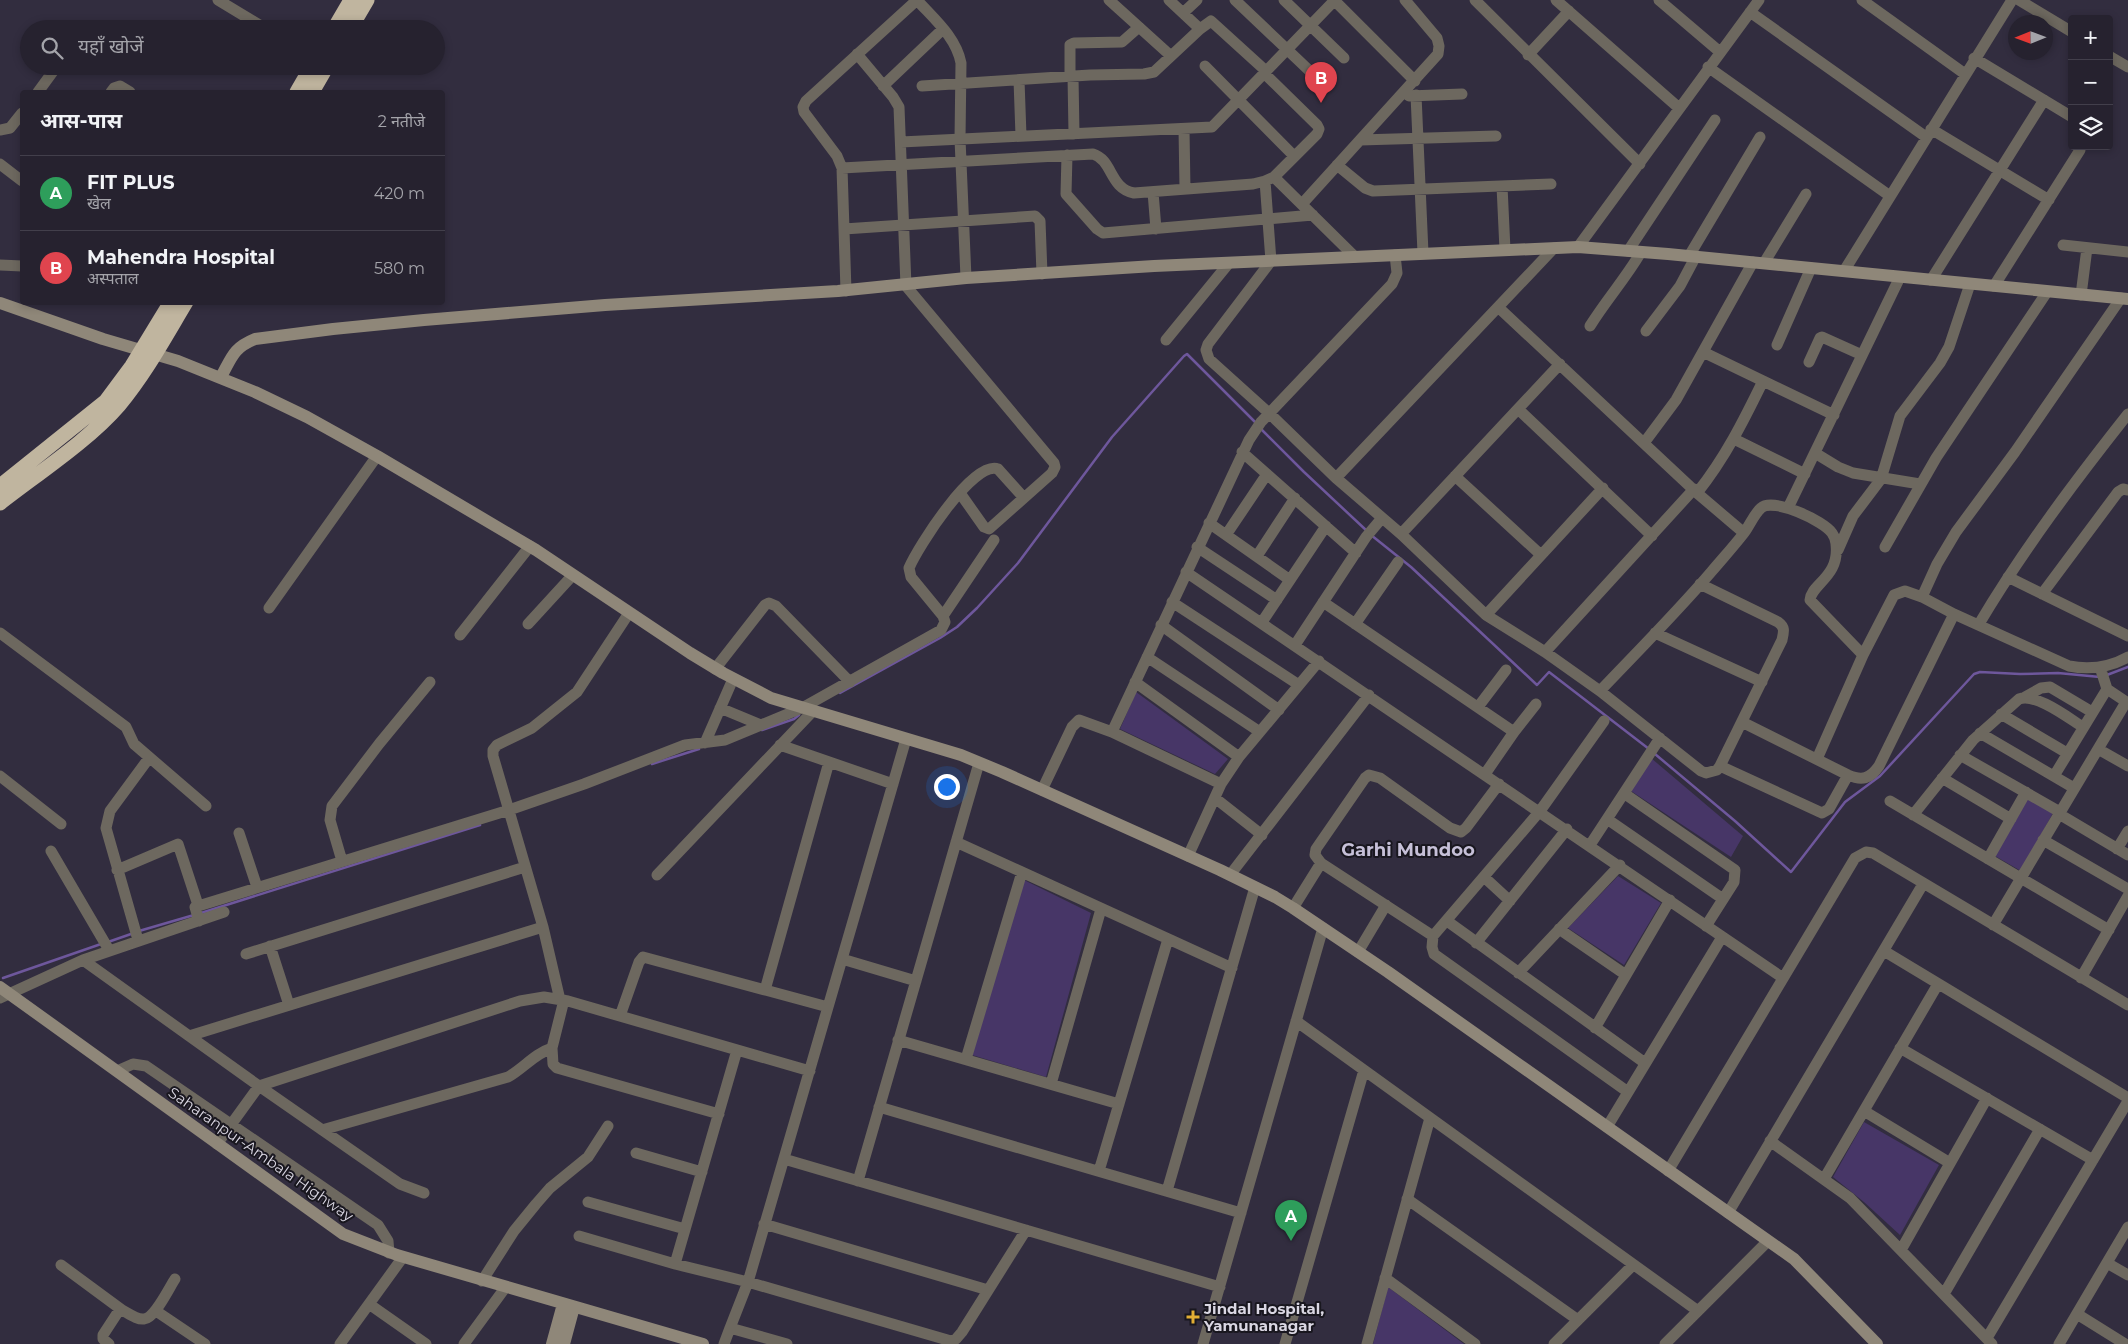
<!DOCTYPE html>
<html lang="hi">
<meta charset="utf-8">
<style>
:root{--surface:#26222f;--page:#2e2a37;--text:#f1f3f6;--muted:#a4a4aa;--line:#423f4b;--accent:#e2ae34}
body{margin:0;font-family:Montserrat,"Noto Sans Devanagari",sans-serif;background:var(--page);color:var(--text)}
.controls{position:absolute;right:15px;top:15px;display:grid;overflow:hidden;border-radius:5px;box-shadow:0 2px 8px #0003}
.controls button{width:45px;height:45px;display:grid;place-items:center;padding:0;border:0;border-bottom:1px solid var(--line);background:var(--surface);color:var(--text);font:25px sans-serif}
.compass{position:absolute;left:2008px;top:15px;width:45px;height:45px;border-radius:50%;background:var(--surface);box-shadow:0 2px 8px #0003;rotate:269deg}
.you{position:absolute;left:946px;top:786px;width:18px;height:18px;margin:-12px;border:4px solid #fff;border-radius:50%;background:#1a73e8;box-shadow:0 0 0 8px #1a73e833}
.badge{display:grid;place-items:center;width:32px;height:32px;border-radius:50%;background:var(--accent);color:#fff;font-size:16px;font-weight:700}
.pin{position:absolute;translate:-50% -41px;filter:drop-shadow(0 1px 2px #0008)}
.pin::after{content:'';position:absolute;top:26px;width:18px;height:15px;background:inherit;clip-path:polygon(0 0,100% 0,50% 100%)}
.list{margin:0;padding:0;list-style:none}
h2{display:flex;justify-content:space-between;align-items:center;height:65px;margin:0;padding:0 20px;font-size:21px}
h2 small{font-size:16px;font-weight:400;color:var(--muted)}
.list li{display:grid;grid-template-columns:32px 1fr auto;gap:15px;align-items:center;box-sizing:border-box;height:75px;padding:0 20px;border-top:1px solid var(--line)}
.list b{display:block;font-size:19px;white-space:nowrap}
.list p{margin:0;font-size:16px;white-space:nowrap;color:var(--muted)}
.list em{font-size:16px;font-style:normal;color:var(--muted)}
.icon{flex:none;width:28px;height:28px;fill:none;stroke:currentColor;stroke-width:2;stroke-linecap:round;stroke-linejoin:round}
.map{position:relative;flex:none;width:2128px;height:1344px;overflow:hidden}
.search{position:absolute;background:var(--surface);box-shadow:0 2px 8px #0003;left:20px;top:20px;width:425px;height:55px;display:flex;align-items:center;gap:12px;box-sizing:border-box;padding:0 18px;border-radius:28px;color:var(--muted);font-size:19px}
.panel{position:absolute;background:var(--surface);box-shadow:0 2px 8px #0003;left:20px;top:90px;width:425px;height:215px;border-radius:5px}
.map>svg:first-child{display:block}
.green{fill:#473667}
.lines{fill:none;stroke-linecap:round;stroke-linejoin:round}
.stream{stroke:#6e579c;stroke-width:2.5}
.street{stroke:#6d685f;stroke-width:11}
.secondary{stroke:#8f8779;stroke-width:12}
.highway{stroke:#c0b59f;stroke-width:15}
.poi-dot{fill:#e2ae34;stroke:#19171f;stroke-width:2}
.labels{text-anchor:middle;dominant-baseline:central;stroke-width:4;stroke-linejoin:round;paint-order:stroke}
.street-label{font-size:15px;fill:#dad7e3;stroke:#19171f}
.poi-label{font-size:15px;font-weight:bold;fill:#dad7e3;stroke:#19171f;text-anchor:start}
.quarter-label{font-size:18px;font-weight:bold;fill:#c6c0d8;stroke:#19171f}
</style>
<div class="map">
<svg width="2128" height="1344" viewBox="0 0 2128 1344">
<rect width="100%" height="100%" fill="#322d3f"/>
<path class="green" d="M1136,692L1228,759L1215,774L1120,729Z
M1651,758L1743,836L1731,857L1628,789Z
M2027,798L2053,813L2021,871L1995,856Z
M1618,876L1661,903L1624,965L1568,928Z
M1024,880L1091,913L1046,1077L972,1055Z
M1864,1122L1939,1165L1900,1235L1864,1202L1833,1177Z
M1388,1287L1464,1344H1373Z"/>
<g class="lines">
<path class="stream" d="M1261,429L1304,472L1367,531
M1371,535L1411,567L1537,685L1549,672L1649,749
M2107,675L2128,667
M840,693L940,638L957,627L977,608L1018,563L1112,437L1184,356L1187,354L1256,423
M762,730L794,719L799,715
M1655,754L1735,821L1791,872L1845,802L1880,776L1974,674L1980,672L2020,674L2058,673L2100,677
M652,764L699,749
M201,913L480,825
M139,931L194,915
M108,942L131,934
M3,978L101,944"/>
<path class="street" d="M218,0L266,29
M1109,0L1171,56
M1169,0L1200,29
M1235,0L1316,77
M1284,0L1344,58
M1334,0L1415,81
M1475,0L1640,164
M1556,0L1679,108
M1659,0L1720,52
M1862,0L1965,74
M2019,0L2072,32
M1750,12L1926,137
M1183,13L1197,0
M857,54L893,97L899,107L906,286L1054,463L1055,467L1052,473L989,529L984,527L960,493
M1528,55L1569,11
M2109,56L2128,67
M1974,58L2072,117
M1205,66L1294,156
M1708,67L1890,196
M1073,76L1074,134
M1070,77V45L1074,43L1122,42L1139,27
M1019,80L1021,136
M883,86L943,29
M922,86L1090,75L1144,74L1154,72L1200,29L1211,21L1266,71
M38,92L57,66
M111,92L114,88L120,86L130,92
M1416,95L1423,253
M1409,96L1462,94
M1184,129L1185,189
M1931,129L2049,200
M0,130L10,128L22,113
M1360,140L1496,136
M901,142L1212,127L1335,0
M1067,155L1066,194L1097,229L1103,233L1313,215
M0,164L22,181
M1337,165L1365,188L1373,191L1551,184
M842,168L1093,154C1113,160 1109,188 1134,193L1253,184L1265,181L1274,177L1317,134L1319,129L1317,125L1264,73
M1274,177L1355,257
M1265,181L1271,261L1208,344L1206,350L1209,359L1270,414L1336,478L1401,534L1486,615L1545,652L1600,691L1701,771L1706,773L1717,770L1720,766L1782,640C1784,631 1785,627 1778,622L1700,584
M1502,186L1505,250
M1153,192L1156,229
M1302,204L1438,54L1439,46L1437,38L1405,0
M844,229L1035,216L1040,221L1042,274
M2063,245L2128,252
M1578,247L1759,0
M1628,251L1715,120
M1689,256L1760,137
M1764,263L1806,194
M0,265L22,266
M1844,271L2012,0
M1931,280L2044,100
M1994,286L2080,150
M846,291L842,168L837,156L804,112L803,107L806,101L917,0C934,19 956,37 961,63L960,139L966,278
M2081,295L2087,248
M1498,307L1697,493L1744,533
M1590,326C1606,300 1626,278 1641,252
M1646,331L1680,286L1696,256
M1166,340L1229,263
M1777,345L1811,268
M1703,352L1834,415
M1809,362L1820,338L1822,337L1862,355
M1518,409L1652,536
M1734,439L1805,474
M1644,443L1676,400L1753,262
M1242,452L1356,553
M1815,453L1838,467L1853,473L1920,484
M1455,476L1541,555
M1336,478L1554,248
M1697,493C1725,458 1744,420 1763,381
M1788,508L1900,277
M1209,523L1290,580
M1401,534L1560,364
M1226,535L1267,474
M1197,547L1277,600
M1885,547L1936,458L2047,292
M1838,550L1853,516L1881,479L1900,416L1940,363L1949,347L1970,284
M1257,556L1295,498
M1186,572L1783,978
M2008,577L2128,636
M2042,594L2118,492L2123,489L2128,490
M1922,597L1937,564L1956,532L2015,452L2121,298
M1172,602L1299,685
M1323,602L1514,732
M269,608L377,456
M1486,615L1603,488
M943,616L994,540
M1262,622L1326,526
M528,624L572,576
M1355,624L1398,562
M1979,624C2023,550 2075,481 2128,414
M1161,625L1279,710
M0,633L126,727L134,744L206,806
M1655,633L1762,682
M460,635L530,546
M1295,645L1366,537L1382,518
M1545,652L1694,489
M1147,657L1260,732
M2100,667L2107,689L2128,703
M715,669L765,605L769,603L776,606L850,682
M1135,682L1239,757
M1600,691C1638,651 1677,612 1712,571C1723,558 1734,546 1744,533C1750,525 1754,514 1761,508C1773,497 1824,521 1832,533C1834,536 1836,541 1836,544C1840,577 1811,584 1810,600L1863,655
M2025,697L2041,688L2050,687L2092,712
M1478,707L1506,670
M720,708L761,725
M2001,714L2067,753
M1604,721L1540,811L1433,936L1432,947L1434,954L1628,1092
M1742,722L1848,775C1862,781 1870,779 1879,766L1954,614
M1112,732L1249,440L1261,422L1392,284L1397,273L1395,255
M1980,733L2074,788
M705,743L733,679
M780,745L893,784
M2098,749L2128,766
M1960,755L2060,812
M1817,759L1863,655L1894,595L1905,591L1922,597L1954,614L2069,666C2090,670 2110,667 2128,657
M1720,766L1822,813L1829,809L1848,775
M1485,774L1514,732L1536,704
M0,776L61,824
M2054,776L2107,689
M1942,778L2011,819
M1042,790L1072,727L1079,720L1112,732L1221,784
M1625,794L1735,870L1734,882L1706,926
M1215,798L1262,835
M1890,801L2109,930
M2059,814L2128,855
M1913,815L1973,740L2019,699C2036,693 2067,717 2083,727
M1607,819L1723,899
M239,833L257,887
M2043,840L2128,889
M956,842L1232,968
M1590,845L1660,738
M2117,849L2128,831
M51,851L109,950
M1188,856L1221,784L1239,757L1319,661
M1988,859L2026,792
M342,861L330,820L332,806L379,744L430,682
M117,870L178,844L198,905
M657,875L813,711
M1230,875L1369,695
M1484,877L1510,901
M1293,908L1321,863
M199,921L195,907L509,810L584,784L685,745L725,740L802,708L941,630L945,622L943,616L911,577L909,568C918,547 973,460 998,469L1024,498
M1447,921L1645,1063
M1993,925L2126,702
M1559,929L1626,975
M1433,936L1321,863L1315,855L1316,849L1365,778L1369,775L1380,778L1450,828L1461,832L1466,828L1499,784
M138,940L106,828L110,811L149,758
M1476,943L1567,829
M270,946L289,1005
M1884,951L2128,1098
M1358,952L1386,905
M246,954L525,867
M842,959L916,981
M83,960L259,1086L400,1184L424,1193
M1518,973L1620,865
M2081,978L2128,896
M765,990L829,762
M0,998L83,960L224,912
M560,1000L543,927L493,756V750L497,745L532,728L577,692L629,613
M564,1000L552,1048L553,1064L557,1068L719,1114
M620,1016L639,962L643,957L828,1007
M1296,1021L1698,1311
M1595,1028L1670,900
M189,1036L543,927
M898,1040L1119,1104
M1900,1048L2093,1160
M966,1059L1022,872
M117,1071L133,1064L146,1066L378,1225L388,1241L389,1253
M1051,1084L1101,909
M879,1107L1241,1213
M1864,1111L1950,1163
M1607,1127L1722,937
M322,1130L508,1077C524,1068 534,1054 552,1048
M1770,1141L1850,1198L1992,1344
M217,1144L259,1086L520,1001L544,997L568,1001L810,1071
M636,1153L702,1172
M784,1159L1220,1287
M1099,1171L1168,939
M1668,1171L1855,858L1866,852L1873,853L2128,1005
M1824,1179L1938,984
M858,1181L979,763
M1167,1191L1255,887
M1407,1199L1578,1320
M588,1202L685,1229
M1728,1213L1923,884
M764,1224L988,1290
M579,1236L675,1264L748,1282L951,1341L956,1339L962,1332L1026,1230
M1901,1250L1987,1098
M2107,1263L2128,1275
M675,1264L737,1050
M61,1265L122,1310
M1385,1278L1475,1344
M482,1281L514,1231L536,1204L550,1188L588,1157L608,1126
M1944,1294L2040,1129
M369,1304L426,1344
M156,1311L205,1344
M2077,1314L2125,1344
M730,1328L748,1282L906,739
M1987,1338L2128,1101
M109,1344L103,1339V1335L118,1312L122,1310C128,1313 137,1320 144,1319C155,1318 169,1288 175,1279
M340,1344L403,1257
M464,1344L505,1288
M724,1344L730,1328L787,1344
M1203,1344L1323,928
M1285,1344L1364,1070
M1367,1344L1430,1118
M1554,1344L1633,1265
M1665,1344L1768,1241
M2059,1344L2128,1227"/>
<path class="secondary" d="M0,303L103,339L178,361L255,392L307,417L377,456L536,550L690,653L723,673L771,698L961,755L1002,772L1220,870L1275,897L1293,908L1388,972L1794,1259L1877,1344
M221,377C232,357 233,348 255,339L333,329L424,320L605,305L838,291L966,278L1154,266L1578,247L1668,254L2128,299
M0,987L343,1234L397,1255L703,1344
M552,1344L563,1304
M564,1344L574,1307"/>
<path class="highway" d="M334,29L351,0
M350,29L367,0
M297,92L312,66
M312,92L327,66
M0,486L106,401L132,366L171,302
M0,503C37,474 89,440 119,405C145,374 165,337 186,302"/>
</g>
<path class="poi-dot" d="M1190.5 1309.5h5v5h5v5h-5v5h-5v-5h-5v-5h5z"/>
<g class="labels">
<g class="street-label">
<text transform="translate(261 1154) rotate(35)">Saharanpur-Ambala Highway</text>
</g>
<g class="poi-label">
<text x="1204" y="1308">Jindal Hospital,<tspan x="1204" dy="17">Yamunanagar</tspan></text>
</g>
<g class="quarter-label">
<text x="1408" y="850">Garhi Mundoo</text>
</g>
</g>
</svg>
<div class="controls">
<button>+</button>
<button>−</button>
<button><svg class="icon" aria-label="layers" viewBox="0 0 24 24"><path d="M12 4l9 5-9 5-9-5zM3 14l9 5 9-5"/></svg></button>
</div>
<svg class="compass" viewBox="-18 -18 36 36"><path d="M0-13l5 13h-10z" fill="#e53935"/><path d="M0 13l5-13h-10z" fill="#a4a4aa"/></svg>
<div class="you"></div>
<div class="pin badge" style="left:1291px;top:1241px;background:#2e9e5b">A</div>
<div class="pin badge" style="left:1321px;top:103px;background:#e0444e">B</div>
<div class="search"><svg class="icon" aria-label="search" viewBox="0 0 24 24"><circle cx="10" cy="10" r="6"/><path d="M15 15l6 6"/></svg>यहाँ खोजें</div>
<section class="panel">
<h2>आस-पास<small>2 नतीजे</small></h2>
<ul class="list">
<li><span class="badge" style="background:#2e9e5b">A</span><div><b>FIT PLUS</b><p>खेल</p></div><em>420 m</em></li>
<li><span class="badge" style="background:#e0444e">B</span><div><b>Mahendra Hospital</b><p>अस्पताल</p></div><em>580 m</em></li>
</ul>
</section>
</div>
